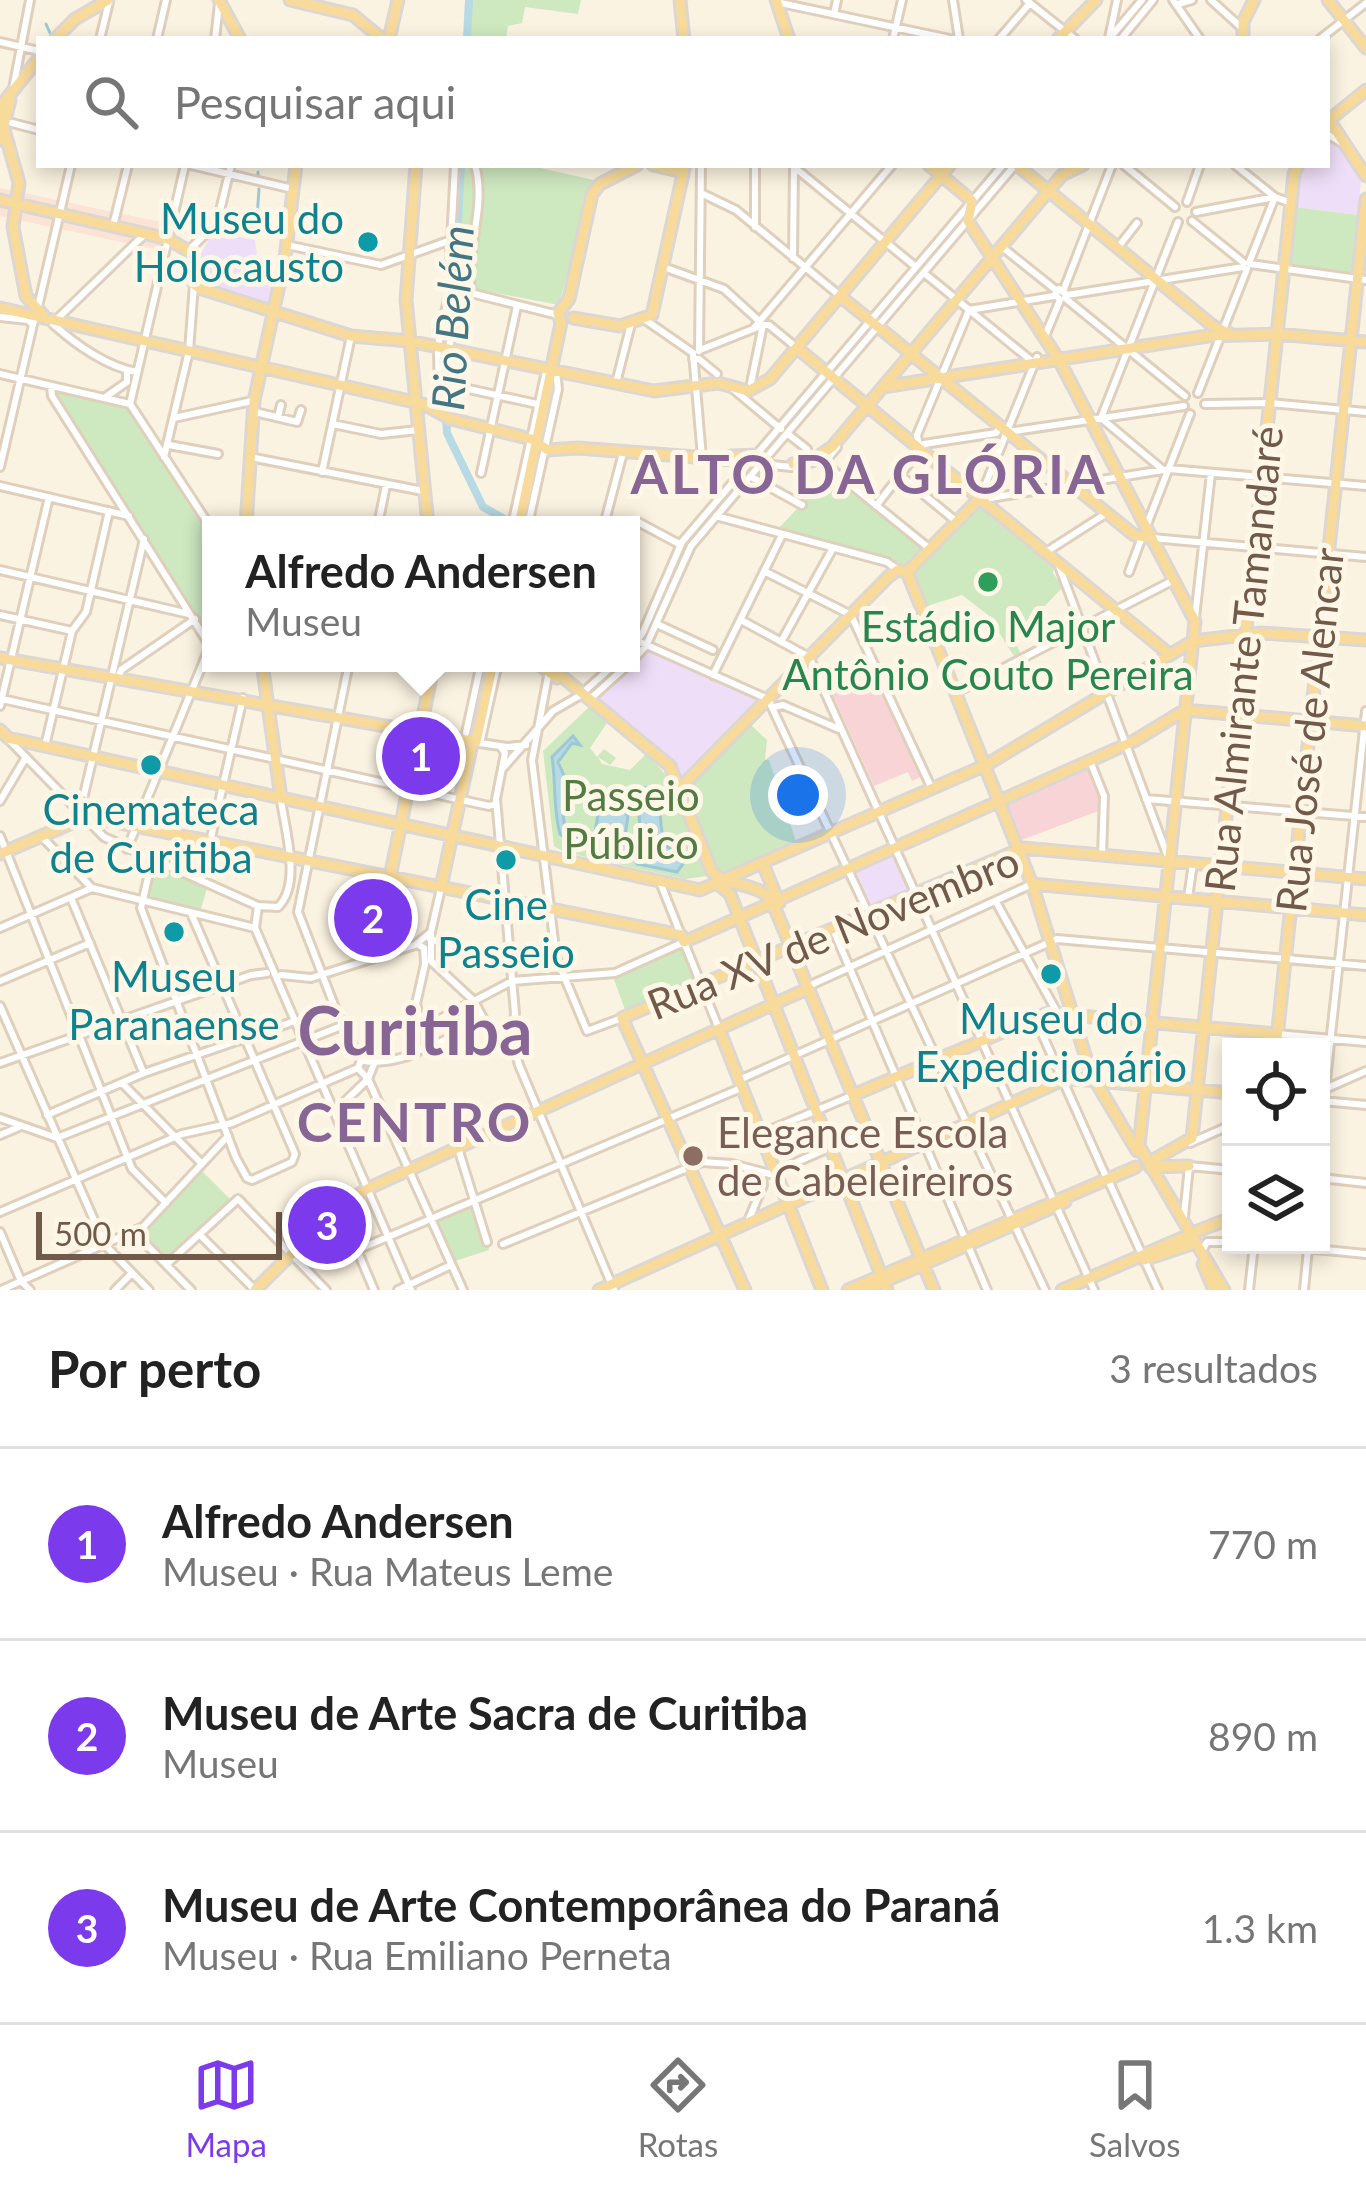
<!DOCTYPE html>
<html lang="pt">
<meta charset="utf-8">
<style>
:root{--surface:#fff;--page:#f2f2f2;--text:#222;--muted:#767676;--line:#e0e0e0;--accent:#7c3aed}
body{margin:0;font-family:Lato,sans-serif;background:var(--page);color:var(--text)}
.controls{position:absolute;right:36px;bottom:36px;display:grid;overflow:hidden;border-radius:0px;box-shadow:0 6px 18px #0003}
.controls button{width:108px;height:108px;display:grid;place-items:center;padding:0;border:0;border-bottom:3px solid var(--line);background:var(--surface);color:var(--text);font:60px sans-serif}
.scale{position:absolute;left:36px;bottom:30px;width:246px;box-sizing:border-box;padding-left:12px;border:6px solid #715a49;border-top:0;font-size:33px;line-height:42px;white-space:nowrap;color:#715a49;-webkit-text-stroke:9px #fef7e7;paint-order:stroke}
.you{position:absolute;left:798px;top:795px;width:42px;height:42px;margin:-30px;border:9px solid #fff;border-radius:50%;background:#1a73e8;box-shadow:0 0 0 18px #1a73e833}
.badge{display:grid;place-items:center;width:78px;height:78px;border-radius:50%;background:var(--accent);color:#fff;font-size:39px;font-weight:700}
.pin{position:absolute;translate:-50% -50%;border:6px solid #fff;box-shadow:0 3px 12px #0006}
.popup{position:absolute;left:202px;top:516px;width:438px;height:156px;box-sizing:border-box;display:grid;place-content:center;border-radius:0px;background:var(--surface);filter:drop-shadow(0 3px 9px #0005);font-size:39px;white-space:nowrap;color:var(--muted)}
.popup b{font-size:45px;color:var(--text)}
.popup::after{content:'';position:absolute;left:50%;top:100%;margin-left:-24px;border:24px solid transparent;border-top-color:var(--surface)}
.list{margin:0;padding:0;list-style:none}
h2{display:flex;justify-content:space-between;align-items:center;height:156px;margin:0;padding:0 48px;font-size:51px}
h2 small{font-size:39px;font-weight:400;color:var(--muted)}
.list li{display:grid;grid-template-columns:78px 1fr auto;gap:36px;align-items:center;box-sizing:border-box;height:192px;padding:0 48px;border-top:3px solid var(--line)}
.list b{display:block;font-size:45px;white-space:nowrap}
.list p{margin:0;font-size:39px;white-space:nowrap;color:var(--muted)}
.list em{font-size:39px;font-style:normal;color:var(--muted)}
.icon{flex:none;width:66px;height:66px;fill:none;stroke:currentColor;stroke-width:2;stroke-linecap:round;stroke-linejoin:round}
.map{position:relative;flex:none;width:1366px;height:1290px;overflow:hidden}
.search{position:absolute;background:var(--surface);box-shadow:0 6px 18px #0003;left:36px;right:36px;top:36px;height:132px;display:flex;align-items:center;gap:30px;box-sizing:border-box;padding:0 42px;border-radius:0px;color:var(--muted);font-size:45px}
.sheet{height:732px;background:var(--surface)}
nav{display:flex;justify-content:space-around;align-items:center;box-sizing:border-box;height:168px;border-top:3px solid var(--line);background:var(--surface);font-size:33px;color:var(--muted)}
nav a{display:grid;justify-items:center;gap:6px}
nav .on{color:var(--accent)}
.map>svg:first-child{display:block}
.commercial{fill:#fbe3d5}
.education{fill:#efdef7}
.medical{fill:#f9d4d7}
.green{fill:#cee8c0}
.water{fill:#b7dae4;stroke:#9dc9d5;stroke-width:3}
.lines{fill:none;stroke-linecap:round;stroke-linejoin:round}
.stream{stroke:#9dc9d5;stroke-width:3}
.river{stroke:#b7dae4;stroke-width:8}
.minor-casing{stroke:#dfcfbd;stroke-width:12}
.major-casing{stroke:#ddd7d3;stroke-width:15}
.minor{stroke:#fff;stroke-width:6}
.major{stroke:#f8db9b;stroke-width:9}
.culture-dot{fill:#0f9aa8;stroke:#fef7e7;stroke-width:4.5}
.leisure-dot{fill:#2e9e5b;stroke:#fef7e7;stroke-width:4.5}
.education-dot{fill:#8d6e63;stroke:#fef7e7;stroke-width:4.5}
.labels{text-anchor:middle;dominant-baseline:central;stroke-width:10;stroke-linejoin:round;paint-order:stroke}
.culture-label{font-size:42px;fill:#0d838f;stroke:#fef7e7}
.leisure-label{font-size:42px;fill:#27864d;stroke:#fef7e7}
.street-label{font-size:42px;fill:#715a49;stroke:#fef7e7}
.park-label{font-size:42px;fill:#527c44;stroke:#fef7e7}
.education-label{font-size:42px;fill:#785e54;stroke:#fef7e7;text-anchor:start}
.water-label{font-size:45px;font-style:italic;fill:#437685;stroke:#fef7e7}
.district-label{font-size:54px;font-weight:bold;letter-spacing:3px;fill:#876595;stroke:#fef7e7}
.town-label{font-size:66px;font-weight:bold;fill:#876595;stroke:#fef7e7}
</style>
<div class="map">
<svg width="1366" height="1290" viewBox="0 0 1366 1290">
<rect width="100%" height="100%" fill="#fbf3e1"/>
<path class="commercial" d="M0,188L165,223L159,250L0,216Z"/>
<path class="education" d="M1327,139L1343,148L1361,180L1358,215L1295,207L1298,174L1304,165H1327Z
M213,232L255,240L259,271L275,276L271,303L198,282L199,257Z
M648,651L754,697L757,702L682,780L674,763L595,697Z
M894,853L911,891L872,908L855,870Z"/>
<path class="medical" d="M852,681L857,691L878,682L921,777L912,781L908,772L874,786L832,693Z
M1089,765L1101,796V810L1019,841L1004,803Z"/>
<path class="green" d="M470,0H581L578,14L525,7L522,23L508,26L506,39H469Z
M457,165H472L478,200L469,237L466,292L457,298L448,344L441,342L450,296Z
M479,165H527L598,181L588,194L559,305L475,289C470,247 491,206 479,165Z
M1294,207L1358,215L1352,274L1289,266Z
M55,390L129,407L211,533V626L207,629L193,614Z
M830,474L923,550L908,565L777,530Z
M980,508L995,515L1054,565L1053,573L1063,587L1014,638L1021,655L1015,658L988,615L962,595L927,606L912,573Z
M589,707L607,723L590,748L597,757L604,749L616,758L610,765L598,757L602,764L630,770L647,753L670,780L707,876L685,879L564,852L554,846L543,751Z
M750,724L767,740L765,760H769L796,841L726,873L717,870L684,792Z
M155,866L207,888L200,912L146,899Z
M682,946L697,983L627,1015L613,977Z
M199,1168L230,1199L170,1259H165L145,1239V1229Z
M474,1205L489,1250L455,1261L438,1220Z"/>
<path class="water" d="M573,736L580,745L572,743L558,762L570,789L563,815L566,834L593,843L598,815L607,804H617L628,816L623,850L634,853L640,827L637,794L643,788L651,787C672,812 645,841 686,860L677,872L637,864L632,857L571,842L560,834C553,808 556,783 552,757Z"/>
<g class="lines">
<path class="stream" d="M46,24L50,33
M258,172V177
M256,232L259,189"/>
<path class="river" d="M467,39L469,0
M461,165L454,296L442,354L447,433L483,507L508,521"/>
<defs>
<path id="minor" d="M953,0L959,39
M1026,0L1075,39
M1173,0L1200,39
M1211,0L1243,29
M776,2L950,39
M1178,4L1192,0
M834,14L837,0
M1109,38L1117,0
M100,39L109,2
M157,39L166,0
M215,39L219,4
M893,39L902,0
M999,39L1030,3
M1109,39L1142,0
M1121,39L1153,0
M1320,39L1366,3
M0,42L39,51
M13,89L30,0
M12,123L39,130
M1327,134L1342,143
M191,165L293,189
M755,165V227
M1124,165L1175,207
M1235,165L1275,197
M794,167L916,267
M703,194L736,210L839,295
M1187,202L1200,165
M1196,212L1275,197L1291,203
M1192,221L1244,263
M113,226L128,165
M287,245L381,265L451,240
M1119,246L1137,223
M1002,247L1057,291
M189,250L217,223L231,165
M793,258L794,165
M450,260L455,165
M1249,263L1275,197
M1250,264L1366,280
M669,269L724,289L758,320
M924,273L1033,362
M1064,289L1112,165
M471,293C465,249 487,207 475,165
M471,293L558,315
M1065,298L1185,396
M38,307L71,165
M969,310L1054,296
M0,317L28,320L33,325
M644,319L693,353
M53,324C75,344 107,367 137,372
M763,325H769L797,348
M55,326V321L145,234
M753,329L892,165
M1045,336L1060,300L1055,294L1059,289L1067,295L1243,267
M449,348L458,301L471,293
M700,350L763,325
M699,351L701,165
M693,353L702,457
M693,359H699L717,374
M0,374L130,404
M616,383L631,324
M751,383L763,325
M51,386L52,396L210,646
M455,386L537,404
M733,389L781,429
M1198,393L1247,269
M104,398L127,382V373
M130,404L185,165
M130,404L211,528
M1205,404L1270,403L1366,412
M439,405L438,346L448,299
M255,412L297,422L301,410
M278,417L281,405
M174,418L252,401
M333,424L381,434L418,430
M1008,432L1184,406
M788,434L807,449
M169,445L218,454
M919,446L917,435L969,310
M837,447L824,463L930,549
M164,457L189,351L194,284
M250,457L423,491
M763,464L791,467
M0,467L35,316
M1162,469L1101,418L1178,222
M322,472L351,336
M481,473L517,306
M900,475L957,522
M753,478L802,505
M0,486L129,516
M980,498L1037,357
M990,498L1169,469L1366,486
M876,506L924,444L996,433L1000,427
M716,516L887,562L898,570
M638,522L681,545
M378,525L386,485
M512,525L546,371
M528,525L558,389L556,371
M604,525L623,453
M1146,527L1190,414
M1152,538L1366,557
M1046,552L1107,513
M1059,566L1168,857
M0,570L189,614
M764,571L851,615L932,789
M1129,572L1142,537
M0,615L72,631
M1195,618L1211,473
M741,620L809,657L1094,1290
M657,624L713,650
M631,638L768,699L1045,1290
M781,642L833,548
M631,650L643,632L682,542L1003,165
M631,662L646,646L691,546L1015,165
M349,663L298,912L341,1023L361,1060
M549,671L532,760L556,957L587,1031L622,1018
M713,675L782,535
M119,676L121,670L195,619
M957,692L1172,581
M2,699L489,806L495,804
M589,700L630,663
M0,706L49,497
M774,707L783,705L839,729
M466,733L481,663
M10,741L104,837L258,906L278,907C302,884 285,831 281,800
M480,743L498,663
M480,743L507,747L526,745
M45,746L72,631L86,612L109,511
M501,747L505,753L496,799L515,1013L512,1038L519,1065L614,1290
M1090,761L1104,796L1102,855
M504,767L553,711L579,696L616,663
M83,799L144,539
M1146,799L1366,817
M0,801L26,757
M136,826L210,646
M0,836L132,1169L166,1203
M41,836L92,888L255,928
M127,849L134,832
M152,860L141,908L236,1158L247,1178L252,1180L292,1162L295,1154L191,913
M201,881L243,698
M660,882L681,935
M71,898L143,1072
M1188,898L1193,863
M996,902L1058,1014
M258,906L255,928L411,1290
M0,928L92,888
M833,929L987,1290
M430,939L510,962L555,961
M419,945L424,948L425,964L416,1004L426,1041
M431,961V932L441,888
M281,975L311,978L415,945L431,932
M0,981L90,943
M813,984L1032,884
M0,1006L105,1245L149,1290
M1035,1018L1106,1177
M1277,1034L1366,1042
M427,1044L436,1021L512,981L615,973L684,942L719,1029
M361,1060C379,1065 415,1058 427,1044L434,1045L485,1022L474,1001L431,961
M0,1063L251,975L267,973
M358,1068L368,1079L463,1290
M739,1080L1057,939L1366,966
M122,1083L202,1164
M1325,1089L1366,1071
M1322,1101L1366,1105
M334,1112L368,1079L374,1064
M47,1115L144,1073L295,1021
M0,1118L57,1138
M1321,1127L1366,711
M760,1134L851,1096
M0,1135L19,1127
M57,1138L344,1025
M1190,1143L1231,1125
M458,1148L487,1242
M1189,1166L1231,1170
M1321,1178L1366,1183
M1110,1184L1158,1290
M339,1207L374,1290
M0,1212L182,1134L232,1123L358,1068L361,1060
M1184,1216L1189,1166
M749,1219L763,1185L761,1172
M0,1232L21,1281L30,1290
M135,1233L191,1290
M201,1236L255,1290
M503,1244L702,1162L732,1164L770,1174L867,1131
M1275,1245L1366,1254
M357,1250L741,1088
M1202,1251L1207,1242H1231
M167,1264L238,1199L326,1290
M1,1290L143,1227L228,1136
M115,1290L132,1273
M398,1290L449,1266
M1249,1290L1254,1245
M1304,1290L1308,1249"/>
<path id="major" d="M219,0L240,39
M290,0L353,15L382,39
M680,0L684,39
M776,0L789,39
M1328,0L1366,48
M55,39L75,19L108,0
M389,39L398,0
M1058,39L1096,0
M1243,39V22L1254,0
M0,107L39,58
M0,115L19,183L13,227L26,296L43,315
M1327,117L1366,176
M1328,121L1366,90
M0,140L10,100
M416,165L406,300L428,525
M653,165L683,172
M929,165L972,201L968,221L1059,360L1195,621L1139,1146L1224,1290
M1017,165L1213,326L1229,333
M0,200L168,239L192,253L194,284L199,288L351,336L409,341L654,391L718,383L748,391L770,379L950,165
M840,296L1134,535L1152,538
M0,308L423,404L451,419L531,439L548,450L578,448L734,460
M573,318L620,326L652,315L685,165
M561,323L558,313L569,299L592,194L600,184L637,165
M797,348L1169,654
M883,387L1208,336L1277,334L1366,342
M731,456L758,455
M793,464L812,461L832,447L1062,175L1083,165
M246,525L254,401L285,258L296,165
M519,525L561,323
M907,572L1032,884L1091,1074L1137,1151
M907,572L980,498
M0,658L476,742L493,663
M262,663L281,798
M537,663L557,678
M552,663L558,673L670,766L712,872C729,887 754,882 771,899L934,1290
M0,730L8,738L700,890L986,765L1193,641L1262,633L1366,640
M680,788L889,576L898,570L907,572
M82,800L84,812L102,814
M94,818L681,935L684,942L1134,741L1185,710L1366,726
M0,854L74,822
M763,864L779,903
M390,877L434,663
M717,883L730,894L887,1290
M1032,884L1366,915
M441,887L473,739
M719,1029L822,1290
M1276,1047L1366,199
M858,1093L1048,1013L1277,1034
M1155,1159L1192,1138L1294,174L1298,165
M1150,1167L1189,1166
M1190,1234L1231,1218
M1144,1260L1192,1244
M1203,1264L1214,1290
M255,1290L339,1207L367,1189L809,988
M599,1290L1061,1081L1075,1079L1231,1093
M745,1290L622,1018L1023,848L1366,879
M848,1290L1136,1167
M865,1290L1065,1202
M1062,1290L1187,1236"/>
</defs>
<use href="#minor" class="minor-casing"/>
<use href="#major" class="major-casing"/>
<use href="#minor" class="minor"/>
<use href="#major" class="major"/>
</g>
<g class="culture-dot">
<circle cx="368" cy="242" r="12"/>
<circle cx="151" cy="765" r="12"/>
<circle cx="506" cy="860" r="12"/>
<circle cx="174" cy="932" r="12"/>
<circle cx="1051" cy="974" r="12"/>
</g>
<circle class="leisure-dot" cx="988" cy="582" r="12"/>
<circle class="education-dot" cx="693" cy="1156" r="12"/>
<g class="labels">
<g class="culture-label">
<text x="344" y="218" text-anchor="end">Museu do<tspan x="344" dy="48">Holocausto</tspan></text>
<text x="151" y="809">Cinemateca<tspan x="151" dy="48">de Curitiba</tspan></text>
<text x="506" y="904">Cine<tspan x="506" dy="48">Passeio</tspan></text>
<text x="174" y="976">Museu<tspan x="174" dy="48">Paranaense</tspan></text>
<text x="1051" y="1018">Museu do<tspan x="1051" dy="48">Expedicionário</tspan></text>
</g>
<g class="leisure-label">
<text x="988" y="626">Estádio Major<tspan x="988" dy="48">Antônio Couto Pereira</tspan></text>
</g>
<g class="street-label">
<text transform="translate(1243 659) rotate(-84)">Rua Almirante Tamandaré</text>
<text transform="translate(1309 730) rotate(-84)">Rua José de Alencar</text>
<text transform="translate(833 932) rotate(-22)">Rua XV de Novembro</text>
</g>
<g class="park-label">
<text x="631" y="795">Passeio<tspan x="631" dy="48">Público</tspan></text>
</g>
<g class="education-label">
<text x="717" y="1132">Elegance Escola<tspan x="717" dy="48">de Cabeleireiros</tspan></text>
</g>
<g class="water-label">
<text transform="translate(452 318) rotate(-87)">Rio Belém</text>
</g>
<g class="district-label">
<text x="869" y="473">ALTO DA GLÓRIA</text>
<text x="415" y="1121">CENTRO</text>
</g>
<g class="town-label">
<text x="415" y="1029">Curitiba</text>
</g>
</g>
</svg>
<div class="controls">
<button><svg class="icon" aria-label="locate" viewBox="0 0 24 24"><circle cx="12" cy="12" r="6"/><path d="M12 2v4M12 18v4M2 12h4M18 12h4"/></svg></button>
<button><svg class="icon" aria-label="layers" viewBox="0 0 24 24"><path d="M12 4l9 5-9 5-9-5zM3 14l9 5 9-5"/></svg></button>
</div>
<div class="scale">500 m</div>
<div class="you"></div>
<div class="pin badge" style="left:421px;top:756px">1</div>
<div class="popup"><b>Alfredo Andersen</b>Museu</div>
<div class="pin badge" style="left:373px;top:918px">2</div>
<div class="pin badge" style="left:327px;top:1225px">3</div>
<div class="search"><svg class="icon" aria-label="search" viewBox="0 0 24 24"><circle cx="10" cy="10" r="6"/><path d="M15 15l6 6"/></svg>Pesquisar aqui</div>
</div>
<section class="sheet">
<h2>Por perto<small>3 resultados</small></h2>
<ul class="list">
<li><span class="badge">1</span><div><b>Alfredo Andersen</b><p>Museu · Rua Mateus Leme</p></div><em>770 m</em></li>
<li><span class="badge">2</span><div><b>Museu de Arte Sacra de Curitiba</b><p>Museu</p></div><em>890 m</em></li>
<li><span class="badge">3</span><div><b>Museu de Arte Contemporânea do Paraná</b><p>Museu · Rua Emiliano Perneta</p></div><em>1.3 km</em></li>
</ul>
</section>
<nav>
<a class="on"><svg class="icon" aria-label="map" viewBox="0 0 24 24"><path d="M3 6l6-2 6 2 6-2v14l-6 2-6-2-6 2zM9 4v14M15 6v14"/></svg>Mapa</a>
<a><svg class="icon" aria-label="directions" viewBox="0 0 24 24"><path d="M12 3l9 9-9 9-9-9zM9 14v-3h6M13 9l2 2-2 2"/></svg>Rotas</a>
<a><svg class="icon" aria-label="saved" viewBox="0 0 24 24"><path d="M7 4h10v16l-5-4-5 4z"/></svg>Salvos</a>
</nav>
